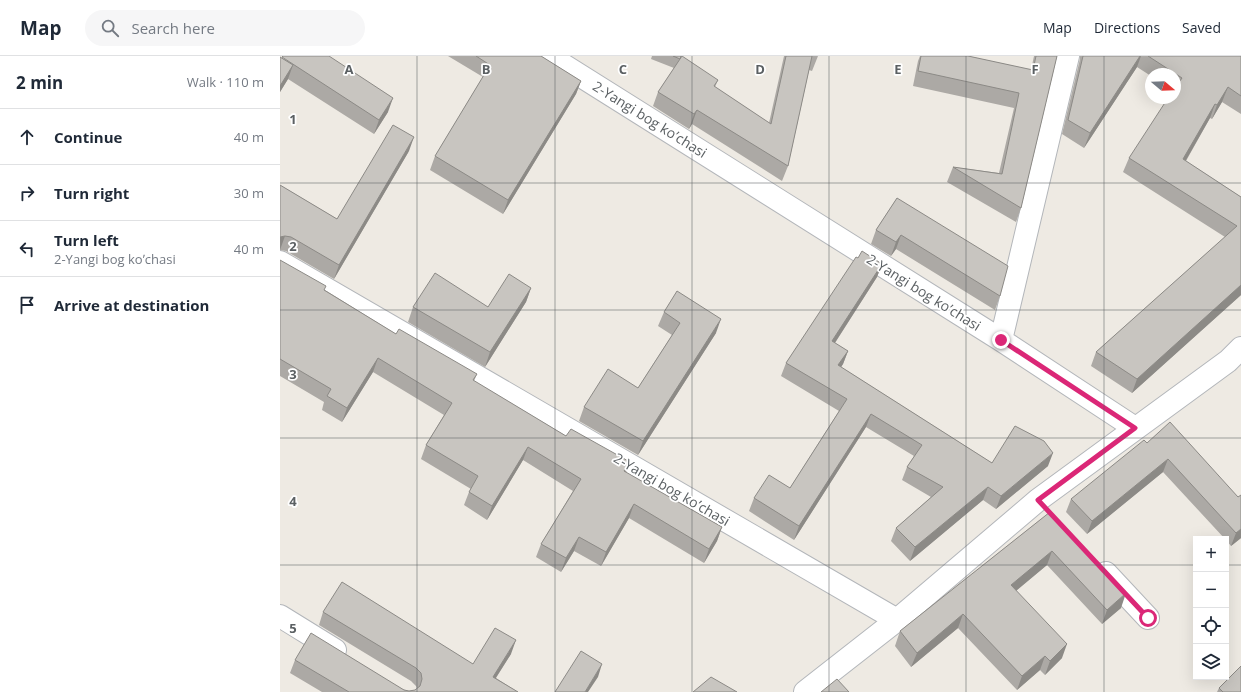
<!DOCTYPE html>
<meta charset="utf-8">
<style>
:root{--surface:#fff;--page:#f6f6f7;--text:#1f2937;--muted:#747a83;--line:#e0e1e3}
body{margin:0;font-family:"Open Sans",sans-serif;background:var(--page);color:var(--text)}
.controls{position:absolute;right:12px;bottom:12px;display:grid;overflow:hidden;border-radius:0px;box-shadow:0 4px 16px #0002}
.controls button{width:36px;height:36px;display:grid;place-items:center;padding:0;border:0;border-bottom:1px solid var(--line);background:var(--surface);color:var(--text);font:20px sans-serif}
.compass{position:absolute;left:865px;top:12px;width:36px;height:36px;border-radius:50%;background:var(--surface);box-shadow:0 4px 16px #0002;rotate:109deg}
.stop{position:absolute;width:12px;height:12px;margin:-9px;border:3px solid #db2777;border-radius:50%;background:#fff}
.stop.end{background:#db2777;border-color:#fff;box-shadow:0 1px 4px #0008}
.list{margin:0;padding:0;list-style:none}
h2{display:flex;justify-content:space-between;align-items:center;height:52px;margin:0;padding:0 16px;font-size:17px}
h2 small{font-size:13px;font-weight:400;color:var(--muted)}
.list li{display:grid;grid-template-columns:26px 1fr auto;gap:12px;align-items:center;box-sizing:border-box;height:56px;padding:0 16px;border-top:1px solid var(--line)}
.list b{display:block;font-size:15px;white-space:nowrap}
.list p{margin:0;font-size:13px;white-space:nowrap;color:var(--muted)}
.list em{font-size:13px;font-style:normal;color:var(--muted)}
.icon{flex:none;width:22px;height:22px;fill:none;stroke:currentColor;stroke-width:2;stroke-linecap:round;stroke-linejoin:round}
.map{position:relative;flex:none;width:961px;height:636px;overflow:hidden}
header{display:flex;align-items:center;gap:24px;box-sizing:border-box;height:56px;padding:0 20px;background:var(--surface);border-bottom:1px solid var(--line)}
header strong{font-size:19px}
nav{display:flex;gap:22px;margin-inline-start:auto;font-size:14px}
.search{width:280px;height:36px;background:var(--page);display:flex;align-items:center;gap:10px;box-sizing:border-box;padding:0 14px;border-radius:22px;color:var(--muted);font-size:15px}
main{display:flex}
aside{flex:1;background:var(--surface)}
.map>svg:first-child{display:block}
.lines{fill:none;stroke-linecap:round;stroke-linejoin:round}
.minor-casing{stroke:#b3b6ba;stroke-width:24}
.minor{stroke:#fff;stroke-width:22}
.wall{fill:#aca9a5}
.shaded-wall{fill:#8c8a86}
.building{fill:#c8c5c0;stroke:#8c8a86}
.route{stroke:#db2777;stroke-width:5}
.grid{fill:none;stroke:#5b6063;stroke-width:1;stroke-opacity:0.55}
.labels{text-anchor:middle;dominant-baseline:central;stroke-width:3.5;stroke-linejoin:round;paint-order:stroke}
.street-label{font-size:14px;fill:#5b6063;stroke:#fff}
.grid-label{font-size:13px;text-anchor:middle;font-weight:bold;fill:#5b6063;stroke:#fff;stroke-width:3.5;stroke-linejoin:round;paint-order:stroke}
</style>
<header>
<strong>Map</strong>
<div class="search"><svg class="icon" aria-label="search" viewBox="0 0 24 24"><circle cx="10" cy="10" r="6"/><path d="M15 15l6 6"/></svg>Search here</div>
<nav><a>Map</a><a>Directions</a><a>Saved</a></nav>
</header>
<main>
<aside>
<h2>2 min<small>Walk · 110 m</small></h2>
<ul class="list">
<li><svg class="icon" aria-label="ahead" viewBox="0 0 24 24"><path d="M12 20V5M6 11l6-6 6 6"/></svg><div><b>Continue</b></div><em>40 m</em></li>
<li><svg class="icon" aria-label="right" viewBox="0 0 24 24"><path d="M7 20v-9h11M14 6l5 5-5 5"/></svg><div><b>Turn right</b></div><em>30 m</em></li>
<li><svg class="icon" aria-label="left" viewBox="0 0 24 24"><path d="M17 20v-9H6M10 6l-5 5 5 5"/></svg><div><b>Turn left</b><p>2-Yangi bog koʼchasi</p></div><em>40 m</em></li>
<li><svg class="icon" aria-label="arrive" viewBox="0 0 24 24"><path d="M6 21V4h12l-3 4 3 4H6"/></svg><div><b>Arrive at destination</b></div></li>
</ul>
</aside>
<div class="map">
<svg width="961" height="636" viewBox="0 0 961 636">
<rect width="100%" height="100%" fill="#eeeae3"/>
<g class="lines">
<defs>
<path id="minor" d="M269,0L721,284L855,372
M0,206L617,564
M721,284L788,0
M826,517L868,562
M0,560L55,594
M525,636L617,564L758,444L948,305L961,292"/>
</defs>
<use href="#minor" class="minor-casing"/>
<use href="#minor" class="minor"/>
</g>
<path class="wall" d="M168,0H261L301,25L296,38L223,158L150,114L155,100L203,21Z
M372,0H402L401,3L438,24L435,31L489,67L504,0H538L532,15L529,14L508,110L502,125L412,68L409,73L373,50L378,36L394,12L371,3Z
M640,0H688L751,14L754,0H777L741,152L736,166L667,126L673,111L719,117L734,52L633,30L638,5Z
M800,0H961V58L942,46L932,63L930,62L906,105L961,141V239L852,337L811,310L816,296L945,181L843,116L849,102L895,42V18H871V20L857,11L804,92L782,78L800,3Z
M0,1L108,56L94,78L8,23L0,36Z
M129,95L54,223L6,195L0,194V129L57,163Z
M617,142L720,240L715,254L616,193L611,200L591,188L596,174Z
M578,202L602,208L597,221L555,287L568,295L563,308L561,311L712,407L768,410L716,453L703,444L630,505L611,485L616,472L651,441L622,424L627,411L634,400L586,371L514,484L469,455L474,442L510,432L559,355L501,320L506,307Z
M0,204L45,234L116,278L197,318L194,325L286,380L350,406L346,417L442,471L437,485L424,507L349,462L321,510L294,495L281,516L256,501L261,488L293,435L243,404L207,464L184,449L189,436L191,433L141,403L146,389L164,359L93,316L62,366L42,354L44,346L0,320Z
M251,232L246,246L205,311L128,266L133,251H208Z
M384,256L436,277L358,399L299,365L304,351L358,332L392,279L378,270Z
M867,387L958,441L961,439V482L951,490L946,484V483H945L883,416L807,478L786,456L791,443Z
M770,456L841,552L822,568L767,509L736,535L782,602L765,619L760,614L737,634L678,572L631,611L615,590L620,575Z
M43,556L193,608L231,598L216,622L238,636H42L10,617L15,604L129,635L135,634L137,633L136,630L131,625L39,569Z
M939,632L961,636H937Z"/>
<path class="shaded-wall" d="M860,0H861L857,11L804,92L810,77Z
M13,9L8,23L0,36V30Z
M301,25L296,38L223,158L228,144Z
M948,31L942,46L932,63L937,49Z
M113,42L108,56L94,78L99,64Z
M935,48L930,62L898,118L903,103Z
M417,54L412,68L409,73L414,58Z
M134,81L129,95L54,223L59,209Z
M621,179L616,193L611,200L616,186Z
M5,180L0,194V181Z
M602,208L597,221L547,299L552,285Z
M961,229V239L852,337L857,323Z
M251,232L246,246L205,311L210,296Z
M441,263L436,277L358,399L363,385Z
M568,295L563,308L554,322L558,309Z
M98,302L93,316L62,366L67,352Z
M591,358L586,371L514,484L519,470Z
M248,391L243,404L207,464L212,450Z
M773,397L768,410L716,453L721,440Z
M888,403L883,416L807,478L812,465Z
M350,406L344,420V415Z
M708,431L703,444L630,505L635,491Z
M354,448L349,462L321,510L326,496Z
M442,471L437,485L424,507L429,493Z
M961,473V482L951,490L956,477Z
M299,481L294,495L281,516L286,502Z
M772,495L767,509L725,544L731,529Z
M846,537L841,552L822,568L827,554Z
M683,558L678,572L631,611L637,597Z
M236,584L231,598L208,634L213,621Z
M787,588L782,602L765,619L770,605Z
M765,600L760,614L737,634L742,620Z
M322,608L318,621L308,636H305Z"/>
<path class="building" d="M3,0H49L113,42L99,64L2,1Z
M196,0H261L301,25L228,144L155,100L210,9Z
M393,0H401L400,3Z
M402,0L438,24L434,30L491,68L506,0H532L508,110L417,54L414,58L378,36Z
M641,0H688L753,14L756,0H777L741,152L673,111L722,118L739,37L638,15Z
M803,0H860L810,77L788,64Z
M868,0H961V40L948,31L937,49L935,48L903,103L961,141V229L857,323L816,296L957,170L849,102L888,42H895V32L902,22Z
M0,1L13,9L0,30Z
M113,69L134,81L59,209L11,181L5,180L0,181V129L57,163Z
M617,142L728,210L720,240L621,179L616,186L596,174Z
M582,195L602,208L552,285L568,295L558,309L712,407L735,370L764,385L773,397L721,440L708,431L635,491L616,472L663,431L627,411L642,389L591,358L519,470L474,442L489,419L510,432L567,343L506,307L576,201L578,202Z
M0,204L46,230L44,234L116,278L119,273L197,318L193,324L286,380L291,373L350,406L344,415L442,471L429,493L354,448L326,496L299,481L286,502L261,488L301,423L248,391L212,450L189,436L198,420L146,389L172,347L98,302L67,352L47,340L51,333L0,303Z
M155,217L208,251L229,218L251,232L210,296L133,251Z
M397,235L441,263L363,385L304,351L328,313L358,332L400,267L384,256Z
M890,366L958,441L961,439V473L956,477L888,403L812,465L791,443L864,384L867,387Z
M770,456L846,537L827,554L772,495L731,529L787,588L770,605L765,600L742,620L683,558L637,597L620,575Z
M62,526L193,608L215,572L236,584L213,621L238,636H69L15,604L31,577L124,634L129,635L135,634L140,630L142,623L141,617L136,612L43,556Z
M301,595L322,608L305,636H275Z
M961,610V636H943L939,632Z
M431,621L457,636H413Z
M557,623L569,636H541Z"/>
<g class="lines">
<path class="route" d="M721,284L855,372L758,444L868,562"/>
</g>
<path class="grid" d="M137,0V636M275,0V636M412,0V636M549,0V636M686,0V636M824,0V636M0,127H961M0,254H961M0,382H961M0,509H916M946,509H961"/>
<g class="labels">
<g class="street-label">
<text transform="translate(370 63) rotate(32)">2-Yangi bog koʼchasi</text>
<text transform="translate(644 236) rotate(32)">2-Yangi bog koʼchasi</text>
<text transform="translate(392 433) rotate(30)">2-Yangi bog koʼchasi</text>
</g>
</g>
<g class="grid-label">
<text x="69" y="18">A</text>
<text x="206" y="18">B</text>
<text x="343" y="18">C</text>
<text x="480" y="18">D</text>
<text x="618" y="18">E</text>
<text x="755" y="18">F</text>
<text x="13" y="68">1</text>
<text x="13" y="195">2</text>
<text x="13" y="323">3</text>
<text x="13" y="450">4</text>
<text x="13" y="577">5</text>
</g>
</svg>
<div class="controls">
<button>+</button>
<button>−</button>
<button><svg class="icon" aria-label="locate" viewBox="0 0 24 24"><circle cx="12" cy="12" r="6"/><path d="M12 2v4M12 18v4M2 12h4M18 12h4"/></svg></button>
<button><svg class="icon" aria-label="layers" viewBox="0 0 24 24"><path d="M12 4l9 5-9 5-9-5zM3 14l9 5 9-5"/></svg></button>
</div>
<svg class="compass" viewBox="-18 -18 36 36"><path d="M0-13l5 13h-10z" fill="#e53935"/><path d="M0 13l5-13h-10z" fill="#747a83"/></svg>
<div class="stop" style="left:868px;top:562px"></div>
<div class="stop end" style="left:721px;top:284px"></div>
</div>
</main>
